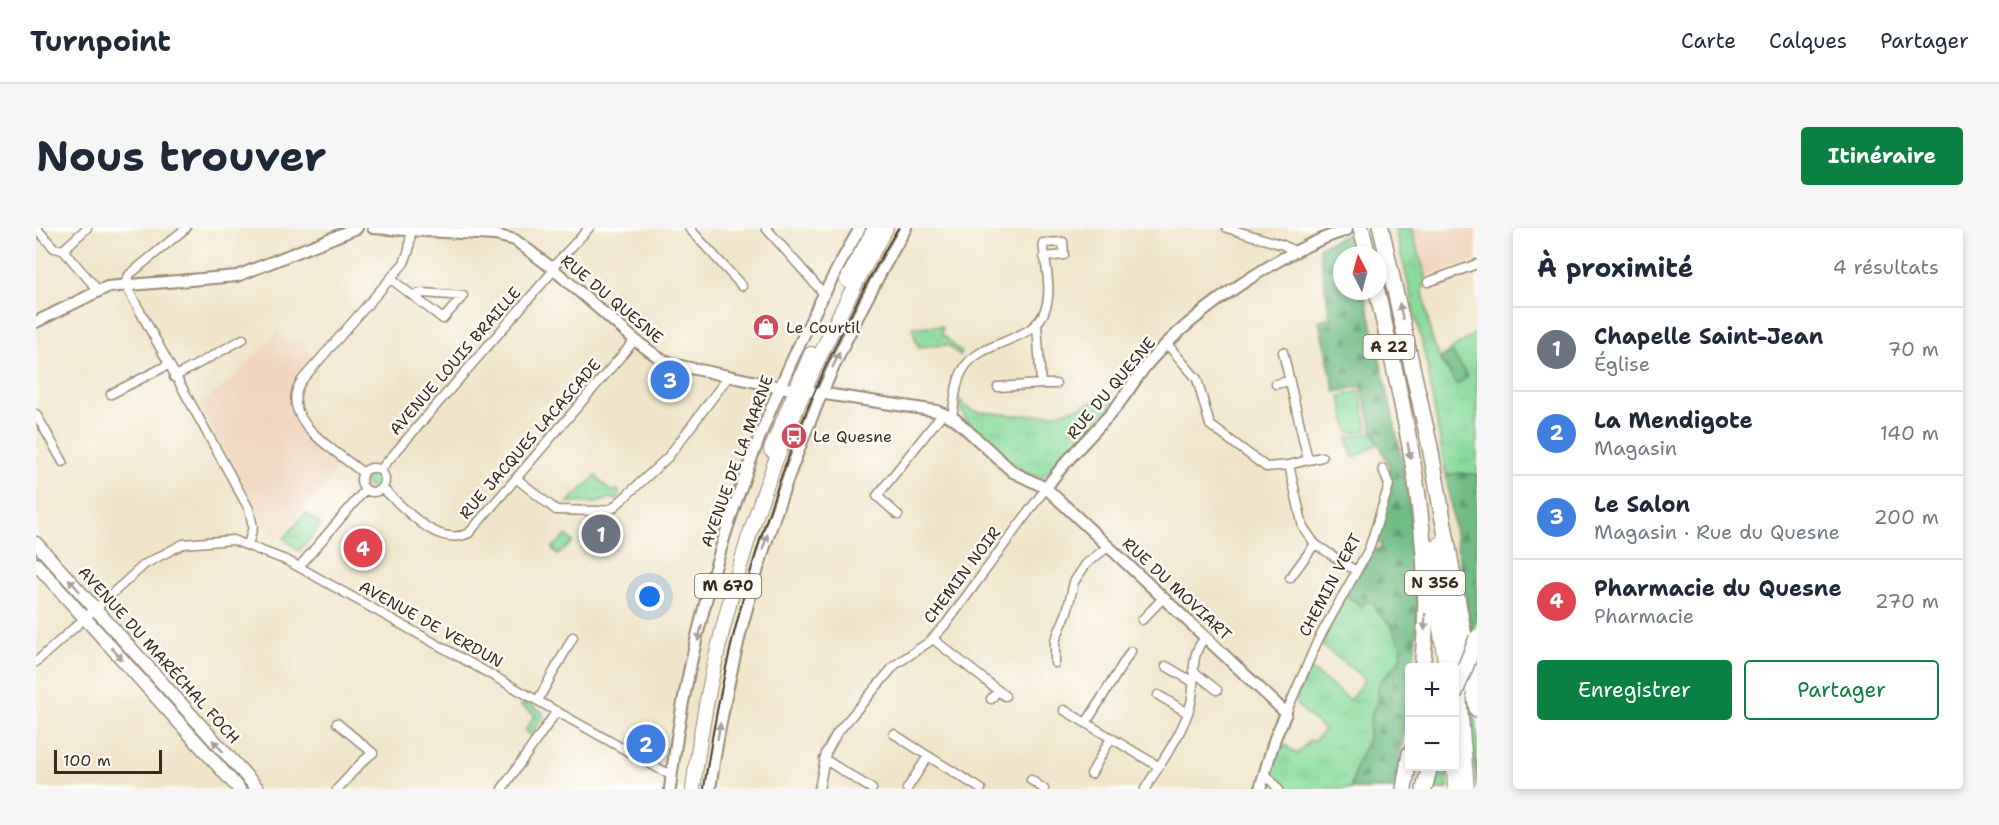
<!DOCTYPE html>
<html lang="fr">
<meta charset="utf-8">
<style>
:root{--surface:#fff;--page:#f6f6f7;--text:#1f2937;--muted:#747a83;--line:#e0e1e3;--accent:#0b8043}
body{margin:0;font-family:"Shantell Sans",sans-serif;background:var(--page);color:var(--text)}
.controls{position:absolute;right:18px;bottom:18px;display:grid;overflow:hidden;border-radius:6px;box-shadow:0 3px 9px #0003}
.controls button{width:54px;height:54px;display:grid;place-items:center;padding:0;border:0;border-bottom:2px solid var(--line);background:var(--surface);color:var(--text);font:30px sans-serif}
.compass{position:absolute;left:1297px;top:18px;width:54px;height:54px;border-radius:50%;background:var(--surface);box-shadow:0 3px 9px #0003;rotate:354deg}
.scale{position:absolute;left:18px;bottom:15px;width:108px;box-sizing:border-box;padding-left:6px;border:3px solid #3b2a1e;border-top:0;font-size:16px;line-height:21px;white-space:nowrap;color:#3b2a1e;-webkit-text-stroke:4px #fdfcf7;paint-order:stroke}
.you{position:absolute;left:614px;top:369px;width:21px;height:21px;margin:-15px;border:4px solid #fff;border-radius:50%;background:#1a73e8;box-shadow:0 0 0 9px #1a73e833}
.badge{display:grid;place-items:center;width:39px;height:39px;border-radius:50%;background:var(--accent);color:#fff;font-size:20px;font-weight:700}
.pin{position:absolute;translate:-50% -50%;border:3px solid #fff;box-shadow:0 2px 6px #0006}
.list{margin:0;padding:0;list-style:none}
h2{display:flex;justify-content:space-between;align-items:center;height:78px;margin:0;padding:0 24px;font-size:26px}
h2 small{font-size:20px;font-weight:400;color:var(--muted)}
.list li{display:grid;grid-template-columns:39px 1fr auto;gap:18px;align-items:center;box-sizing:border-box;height:84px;padding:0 24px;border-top:2px solid var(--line)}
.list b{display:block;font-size:22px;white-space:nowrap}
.list p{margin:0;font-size:20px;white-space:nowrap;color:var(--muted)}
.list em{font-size:20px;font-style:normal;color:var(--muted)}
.actions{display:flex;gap:12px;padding:18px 24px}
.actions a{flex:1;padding:14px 0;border:2px solid var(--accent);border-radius:6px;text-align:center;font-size:21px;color:var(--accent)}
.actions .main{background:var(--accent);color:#fff}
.map{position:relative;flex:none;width:1441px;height:561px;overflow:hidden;border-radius:6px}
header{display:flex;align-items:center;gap:36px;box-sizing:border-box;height:84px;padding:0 30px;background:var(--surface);border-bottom:2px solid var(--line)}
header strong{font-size:28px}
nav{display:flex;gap:33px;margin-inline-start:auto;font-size:21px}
.intro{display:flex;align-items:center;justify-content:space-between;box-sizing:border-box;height:144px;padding:0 36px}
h1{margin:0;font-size:42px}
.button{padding:15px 27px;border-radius:6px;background:var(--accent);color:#fff;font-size:21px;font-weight:700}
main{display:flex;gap:36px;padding:0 36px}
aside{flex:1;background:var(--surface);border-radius:6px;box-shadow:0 3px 9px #0003}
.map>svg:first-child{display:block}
.built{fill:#f1d5bd}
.grass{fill:url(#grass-tufts);stroke:#62835d;stroke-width:1.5}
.forest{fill:url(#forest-firs);stroke:#557351;stroke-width:1.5}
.garden{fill:url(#garden-dots);stroke:#62835d;stroke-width:1.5}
.pitch{fill:#8adc9c;stroke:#62835d;stroke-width:1.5}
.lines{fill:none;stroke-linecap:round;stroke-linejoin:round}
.minor-casing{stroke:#968874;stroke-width:11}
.tertiary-casing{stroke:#968874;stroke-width:14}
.secondary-casing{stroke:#968874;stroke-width:15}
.primary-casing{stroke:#968874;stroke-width:16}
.trunk-casing{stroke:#968874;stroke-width:16}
.motorway-casing{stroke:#968874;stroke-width:18}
.minor{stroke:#fff;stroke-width:8}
.tertiary{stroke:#fff;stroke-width:10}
.secondary{stroke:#fff;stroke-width:12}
.primary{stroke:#fff;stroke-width:14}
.trunk{stroke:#fff;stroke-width:14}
.motorway{stroke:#fff;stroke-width:15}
.tram{stroke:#3b2a1e;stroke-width:1.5}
.motorway-bridge-casing{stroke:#968874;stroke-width:18;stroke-linecap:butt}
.motorway-bridge{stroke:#fff;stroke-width:15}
.oneway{fill:#a79f9a}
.labels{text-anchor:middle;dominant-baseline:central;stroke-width:5;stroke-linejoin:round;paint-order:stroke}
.shield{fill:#fdfcf7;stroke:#75695f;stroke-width:1.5}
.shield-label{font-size:15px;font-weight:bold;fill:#3b2a1e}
.street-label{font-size:16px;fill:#3b2a1e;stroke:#fdfcf7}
.poi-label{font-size:16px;fill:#3b2a1e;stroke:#fdfcf7;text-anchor:start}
</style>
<header>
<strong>Turnpoint</strong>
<nav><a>Carte</a><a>Calques</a><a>Partager</a></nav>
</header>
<div class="intro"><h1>Nous trouver</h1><a class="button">Itinéraire</a></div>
<main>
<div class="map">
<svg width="1441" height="561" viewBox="0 0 1441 561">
<defs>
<pattern id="grass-tufts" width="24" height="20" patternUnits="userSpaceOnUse" patternTransform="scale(1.5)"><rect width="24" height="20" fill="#8adc9c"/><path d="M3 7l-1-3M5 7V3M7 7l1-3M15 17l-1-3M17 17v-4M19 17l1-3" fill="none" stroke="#78bd86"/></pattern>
<pattern id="forest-firs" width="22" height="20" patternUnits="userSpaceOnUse" patternTransform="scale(1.5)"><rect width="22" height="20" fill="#6fbc84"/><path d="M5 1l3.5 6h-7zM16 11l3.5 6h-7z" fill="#5c996b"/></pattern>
<pattern id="garden-dots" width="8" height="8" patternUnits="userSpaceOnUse" patternTransform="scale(1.5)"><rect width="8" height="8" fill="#8adc9c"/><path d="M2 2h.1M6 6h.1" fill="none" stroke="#78bd86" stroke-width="1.8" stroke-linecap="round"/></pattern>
</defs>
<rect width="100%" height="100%" fill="#fdfcf7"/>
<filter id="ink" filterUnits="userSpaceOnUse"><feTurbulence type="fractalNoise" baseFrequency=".0167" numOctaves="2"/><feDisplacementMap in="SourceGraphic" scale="12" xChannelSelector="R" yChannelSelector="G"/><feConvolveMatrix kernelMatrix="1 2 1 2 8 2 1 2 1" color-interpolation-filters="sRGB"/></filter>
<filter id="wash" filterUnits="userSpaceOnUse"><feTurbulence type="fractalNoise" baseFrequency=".008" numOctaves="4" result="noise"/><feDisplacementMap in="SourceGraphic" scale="24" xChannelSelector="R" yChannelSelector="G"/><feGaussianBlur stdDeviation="1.35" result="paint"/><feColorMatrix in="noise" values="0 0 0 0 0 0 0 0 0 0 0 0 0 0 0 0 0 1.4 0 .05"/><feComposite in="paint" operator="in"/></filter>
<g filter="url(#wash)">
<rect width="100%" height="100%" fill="#f0e5c9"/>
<path class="built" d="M1375,0H1441V32L1390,48Z
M241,104L252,114L265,108L271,122L279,129L255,159L254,181L265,201L304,233L303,239L244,308L237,309L162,179L199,148Z"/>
<path class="grass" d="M1359,0H1375L1390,48L1387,63L1395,108L1404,131L1431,149L1415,122L1441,104V247L1423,245L1410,248L1390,132Z
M1069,168L1077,175L1029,229L1005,250C981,244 921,198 924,172C930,184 944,184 956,185C997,190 1033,188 1069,168Z
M1337,204L1342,216L1317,230L1311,209Z
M328 252a8 8 0 1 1 16 0a8 8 0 1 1-16 0Z
M560,248L574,263L582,262L584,266L581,272L574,270L561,275L532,274Z
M270,285L285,297L263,323L248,310Z
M0,319L48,372L41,378L0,333Z
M1310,368L1338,375L1340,383L1354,396L1366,420L1363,434L1343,454L1341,476L1335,486L1332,511L1320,538L1315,561H1246L1233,544L1242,516L1247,520L1249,517L1261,526L1274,512L1277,514L1288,502L1261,477L1260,472L1273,440L1314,472L1329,451L1285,417Z
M1432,457L1441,506V561L1430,461Z
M1404,539H1411L1412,561H1399Z"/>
<path class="forest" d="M1313,5L1319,27H1306V63H1328C1355,185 1394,314 1377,439L1374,440L1373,468L1359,561H1315L1320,538L1332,511L1335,486L1341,476L1343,454L1363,434L1366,420L1354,396L1340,383L1338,375L1331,373L1326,378L1310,368L1337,320L1344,321L1345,315L1339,314L1356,260L1353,237L1337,204L1325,158L1299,164L1283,93L1294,89L1283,19Z
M1415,122L1431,149L1421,157L1404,131Z
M1423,245L1441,247V391L1435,407L1410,248Z"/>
<path class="garden" d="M906,98V106L926,125L924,128L912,117L882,119L876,99Z
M488,473L506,484L507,488L494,507L489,503L499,487L485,478Z"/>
<path class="pitch" d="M1323,163L1332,202L1313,205L1304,168Z
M531,307L537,314L522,327L516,320Z"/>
</g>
<g filter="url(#ink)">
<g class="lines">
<defs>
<path id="minor" d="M0,0L18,20L27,22L62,62
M150,0L93,47L89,56L213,281L217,299L212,317
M653,0L706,58
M730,0L788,66
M1191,0L1247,17L1260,24
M27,22L51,0
M516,40L553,0
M355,51L407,91L427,68L387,65L378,67
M1392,54L1441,36
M1001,96L1005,156H1020
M1131,116L1161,151L1174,197L1230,239L1253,237L1267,299L1279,316L1254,350
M1247,124L1272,232L1253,237
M138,149L207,111
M1240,156L1253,153
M962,159L1005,156
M75,166L132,137
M0,186L27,234
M916,189C919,173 919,154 928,140C947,110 1000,116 1010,79C1016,61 1009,35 1007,15L1027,14L1028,27L1008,29
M1272,232L1286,229
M325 252a12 12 0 1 1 24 0a12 12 0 1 1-24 0Z
M344,242L517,43
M327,245C302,224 239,190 266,152L368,35L373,22L375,2
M481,251L520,282L564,283L577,280L632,229L693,148
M346,260C368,279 401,321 433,305L599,112
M862,287L841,268L907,185
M1279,316L1320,343
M263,339L329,262
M1106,392L1128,369
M897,411L969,468
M0,434L109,336L147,316L197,312L252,333L636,548
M1019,435V413L1031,384L1038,354L1050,336L1073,318
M1130,438L1157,454
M1157,443L1181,462
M1122,467L1152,485
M955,471L962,462
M502,472L537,409
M1028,482L1122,538
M1250,485L1282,412L1333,321L1353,257L1347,241
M1050,495L1095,423
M858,506L892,528L871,561
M892,528L945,561
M788,531L836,561
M1229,545L1242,561
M1055,546L1075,510
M995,552L1008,561
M301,561C315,548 320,537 337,525L301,495
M466,561L521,483
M783,561L790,525L801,505L859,437L893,414L910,396L1010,260
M1109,561C1125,534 1147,506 1155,475C1161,452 1151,428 1170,409"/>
<path id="tertiary" d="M337,0L459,7L479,12L516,40L599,112L623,130L640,137L744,159L901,183L919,191L977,244L1010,260L1250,485L1239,510L1224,561
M0,94L71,59L201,48L321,0
M1010,260C1028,233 1054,209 1076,184C1090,168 1100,149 1114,133C1158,83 1248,21 1311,2
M634,561C656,368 727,168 824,0
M674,561C702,363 769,172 870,0"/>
<path id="secondary" d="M0,315L222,561
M0,336L203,561"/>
<path id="primary" d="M811,52L839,0
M735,222L775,126
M657,561C681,364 752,171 850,0"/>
<path id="trunk" d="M1404,316L1421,442L1431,561
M1392,318L1410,440
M1418,538L1419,561"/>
<path id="motorway" d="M1325,0L1332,27
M1345,0L1394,219L1441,481
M1341,63C1368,184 1401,314 1386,440
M1368,561L1374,525
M1388,561L1394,538"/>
</defs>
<use href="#minor" class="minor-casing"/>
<use href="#tertiary" class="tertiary-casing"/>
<use href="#secondary" class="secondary-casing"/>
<use href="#primary" class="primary-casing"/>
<use href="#trunk" class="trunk-casing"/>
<use href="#motorway" class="motorway-casing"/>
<use href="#minor" class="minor"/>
<use href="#tertiary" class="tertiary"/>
<use href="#secondary" class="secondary"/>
<use href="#primary" class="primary"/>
<use href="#trunk" class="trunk"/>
<use href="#motorway" class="motorway"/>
<path class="tram" d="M668,561C696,365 760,170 862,0"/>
<defs>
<path id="motorway-bridge" d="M1418,467L1441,410"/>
</defs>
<use href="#motorway-bridge" class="motorway-bridge-casing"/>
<use href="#motorway-bridge" class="motorway-bridge"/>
</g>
<defs><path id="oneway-solid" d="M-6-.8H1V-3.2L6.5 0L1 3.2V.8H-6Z" transform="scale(1.5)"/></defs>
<g class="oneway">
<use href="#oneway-solid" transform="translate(1365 83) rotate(-102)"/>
<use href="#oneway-solid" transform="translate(800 132) rotate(-65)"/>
<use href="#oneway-solid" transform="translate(1373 223) rotate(80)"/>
<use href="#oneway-solid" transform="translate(729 314) rotate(-73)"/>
<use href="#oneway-solid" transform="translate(38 357) rotate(-132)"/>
<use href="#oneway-solid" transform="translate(1389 394) rotate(91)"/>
<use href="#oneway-solid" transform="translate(664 405) rotate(104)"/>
<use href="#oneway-solid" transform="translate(81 426) rotate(48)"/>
<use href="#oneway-solid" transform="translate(683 503) rotate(-80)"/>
<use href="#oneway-solid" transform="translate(182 518) rotate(-132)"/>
</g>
</g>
<defs>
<symbol id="shop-disc" viewBox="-11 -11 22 22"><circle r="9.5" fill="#d1495b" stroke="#fdfcf7"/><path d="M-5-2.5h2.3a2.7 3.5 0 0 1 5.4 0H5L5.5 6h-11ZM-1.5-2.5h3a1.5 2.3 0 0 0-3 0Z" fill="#fff"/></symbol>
<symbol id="bus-disc" viewBox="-11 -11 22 22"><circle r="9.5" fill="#d1495b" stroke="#fdfcf7"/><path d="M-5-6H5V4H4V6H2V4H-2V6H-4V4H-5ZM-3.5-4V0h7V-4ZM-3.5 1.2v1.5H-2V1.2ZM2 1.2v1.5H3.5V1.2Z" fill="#fff"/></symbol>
</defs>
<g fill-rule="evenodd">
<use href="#shop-disc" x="715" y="84" width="30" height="30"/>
<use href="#bus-disc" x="743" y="193" width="30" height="30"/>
</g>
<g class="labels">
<g class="shield">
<rect x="1327.5" y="107" width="51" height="24" rx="4.5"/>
<rect x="1369" y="343" width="60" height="24" rx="4.5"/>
<rect x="659" y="346" width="66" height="24" rx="4.5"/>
</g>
<g class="shield-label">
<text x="1353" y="119">A 22</text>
<text x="1399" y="355">N 356</text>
<text x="692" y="358">M 670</text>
</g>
<g class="street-label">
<text transform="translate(576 71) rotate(40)">RUE DU QUESNE</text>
<text transform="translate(419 133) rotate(-49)">AVENUE LOUIS BRAILLE</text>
<text transform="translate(1075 160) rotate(-50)">RUE DU QUESNE</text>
<text transform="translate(494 211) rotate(-49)">RUE JACQUES LACASCADE</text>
<text transform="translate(701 233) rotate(-70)">AVENUE DE LA MARNE</text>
<text transform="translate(926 347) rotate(-53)">CHEMIN NOIR</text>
<text transform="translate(1294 357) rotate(-62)">CHEMIN VERT</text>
<text transform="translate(1141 361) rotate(43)">RUE DU MOVIART</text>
<text transform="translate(395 396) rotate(29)">AVENUE DE VERDUN</text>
<text transform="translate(123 427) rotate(48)">AVENUE DU MARÉCHAL FOCH</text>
</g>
<g class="poi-label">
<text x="750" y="99">Le Courtil</text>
<text x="777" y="208">Le Quesne</text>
</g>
</g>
</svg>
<div class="controls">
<button>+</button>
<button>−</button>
</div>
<svg class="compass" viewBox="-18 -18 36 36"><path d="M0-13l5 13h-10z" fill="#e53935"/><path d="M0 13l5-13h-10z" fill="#747a83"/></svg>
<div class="scale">100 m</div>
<div class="you"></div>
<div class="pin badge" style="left:565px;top:306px;background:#6b7280">1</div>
<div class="pin badge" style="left:610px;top:516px;background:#3f7fe0">2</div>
<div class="pin badge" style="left:634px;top:152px;background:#3f7fe0">3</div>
<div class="pin badge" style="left:327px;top:320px;background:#e0444e">4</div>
</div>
<aside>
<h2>À proximité<small>4 résultats</small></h2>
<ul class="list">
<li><span class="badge" style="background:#6b7280">1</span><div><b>Chapelle Saint-Jean</b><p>Église</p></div><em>70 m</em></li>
<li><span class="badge" style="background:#3f7fe0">2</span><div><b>La Mendigote</b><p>Magasin</p></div><em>140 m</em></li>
<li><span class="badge" style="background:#3f7fe0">3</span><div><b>Le Salon</b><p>Magasin · Rue du Quesne</p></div><em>200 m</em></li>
<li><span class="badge" style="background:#e0444e">4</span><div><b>Pharmacie du Quesne</b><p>Pharmacie</p></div><em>270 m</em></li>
</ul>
<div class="actions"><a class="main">Enregistrer</a><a>Partager</a></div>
</aside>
</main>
